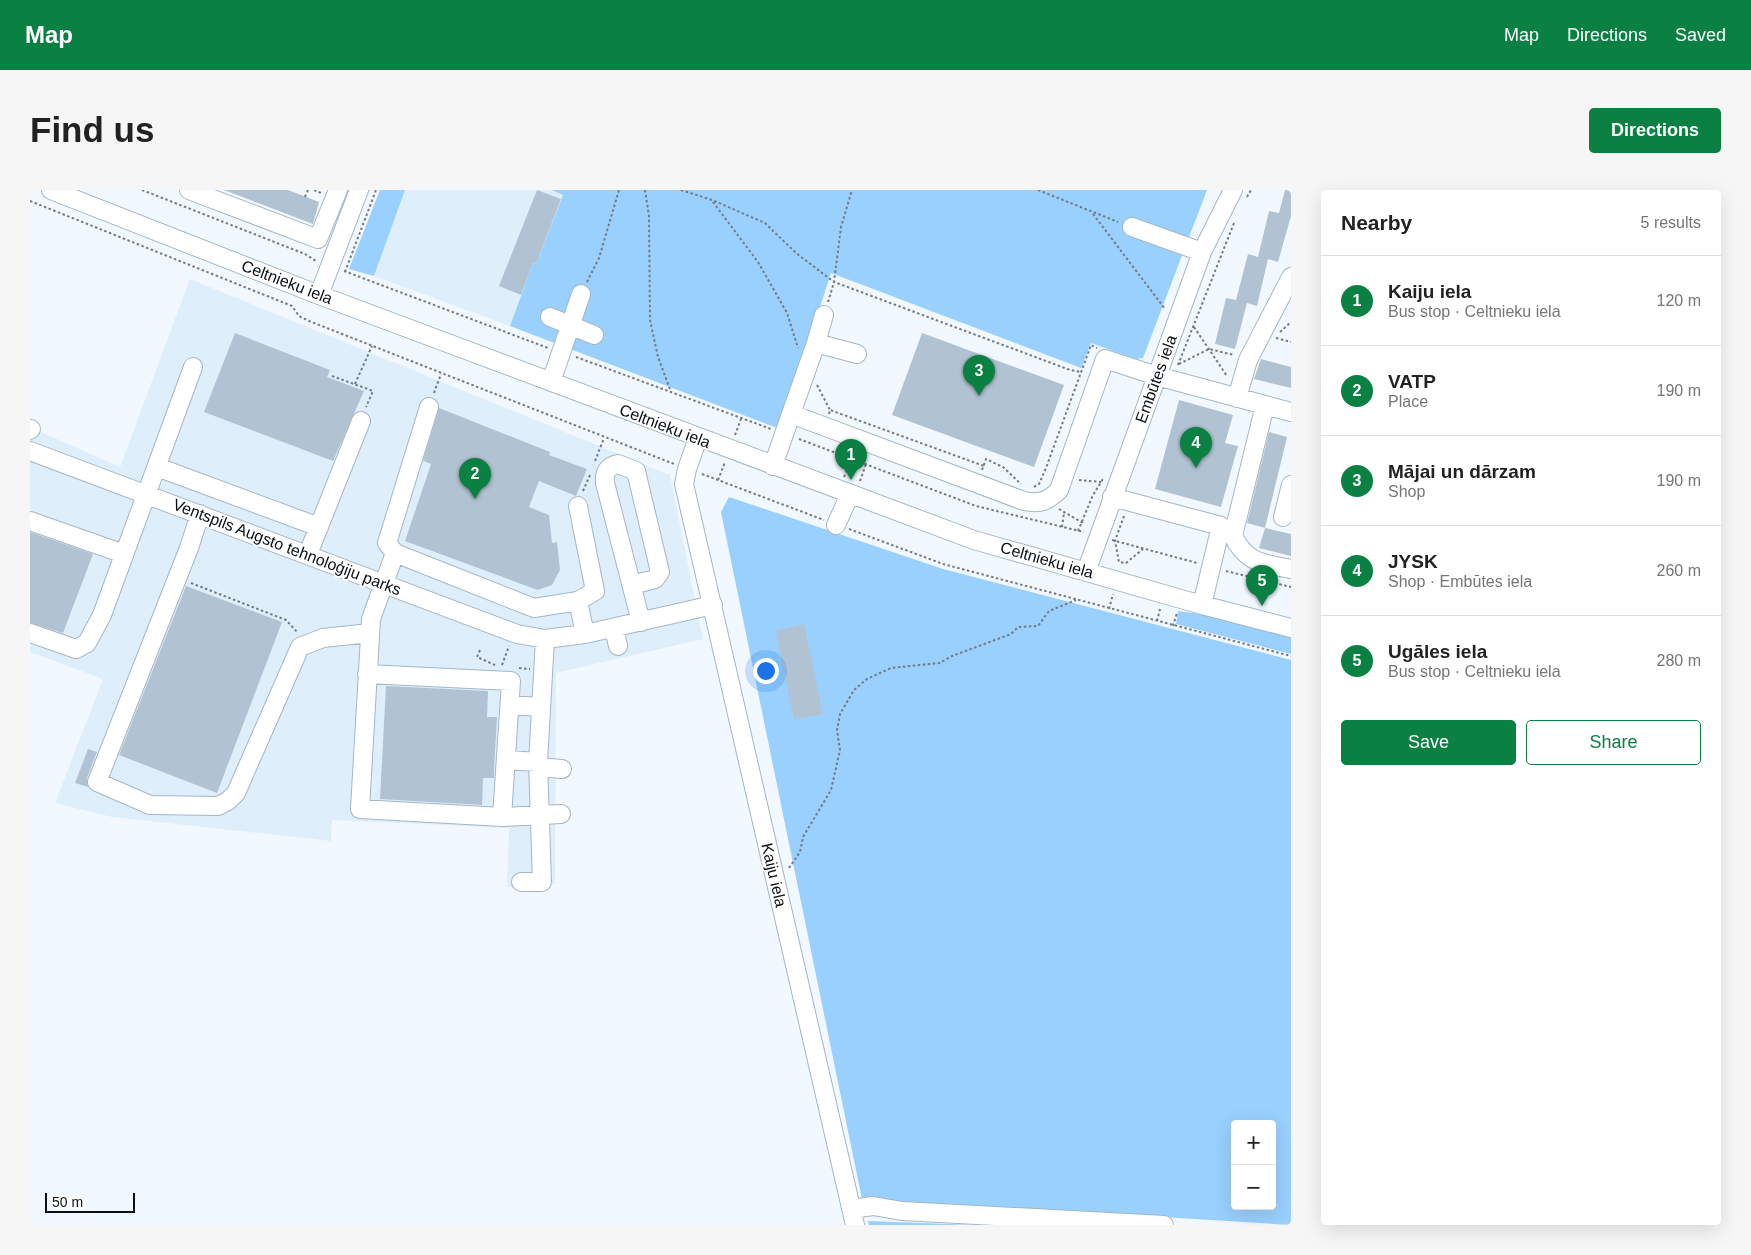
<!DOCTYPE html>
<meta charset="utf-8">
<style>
:root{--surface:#fff;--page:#f6f6f6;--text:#222;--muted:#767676;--line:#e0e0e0;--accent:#0b8043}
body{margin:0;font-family:Helvetica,sans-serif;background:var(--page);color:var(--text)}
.controls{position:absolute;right:15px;bottom:15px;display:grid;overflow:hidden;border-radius:5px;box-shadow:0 5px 20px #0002}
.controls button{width:45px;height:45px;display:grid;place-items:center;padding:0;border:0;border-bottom:1px solid var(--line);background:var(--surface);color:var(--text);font:25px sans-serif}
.scale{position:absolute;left:15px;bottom:12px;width:90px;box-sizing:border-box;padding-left:5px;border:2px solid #090f14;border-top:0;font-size:14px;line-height:18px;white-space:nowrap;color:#090f14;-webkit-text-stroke:4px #fff;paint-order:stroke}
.you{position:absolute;left:735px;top:480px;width:18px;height:18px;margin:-12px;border:4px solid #fff;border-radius:50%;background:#1a73e8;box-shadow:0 0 0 8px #1a73e833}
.badge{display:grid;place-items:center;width:32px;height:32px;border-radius:50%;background:var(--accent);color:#fff;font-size:16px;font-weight:700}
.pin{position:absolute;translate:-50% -41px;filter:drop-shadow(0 1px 2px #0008)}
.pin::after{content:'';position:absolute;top:26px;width:18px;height:15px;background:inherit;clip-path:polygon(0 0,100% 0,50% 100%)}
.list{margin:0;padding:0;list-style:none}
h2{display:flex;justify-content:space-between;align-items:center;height:65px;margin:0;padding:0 20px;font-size:21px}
h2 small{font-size:16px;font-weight:400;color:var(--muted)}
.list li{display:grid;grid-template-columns:32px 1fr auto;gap:15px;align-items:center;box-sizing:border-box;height:90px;padding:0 20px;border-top:1px solid var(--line)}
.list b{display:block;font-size:19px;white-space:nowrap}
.list p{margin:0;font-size:16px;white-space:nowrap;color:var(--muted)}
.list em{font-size:16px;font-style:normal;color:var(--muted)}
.actions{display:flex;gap:10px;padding:15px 20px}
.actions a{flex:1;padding:11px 0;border:1px solid var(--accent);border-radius:5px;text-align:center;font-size:18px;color:var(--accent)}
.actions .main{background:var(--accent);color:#fff}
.map{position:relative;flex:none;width:1261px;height:1035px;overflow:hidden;border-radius:5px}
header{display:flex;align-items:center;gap:30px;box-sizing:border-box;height:70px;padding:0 25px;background:var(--accent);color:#fff}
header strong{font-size:24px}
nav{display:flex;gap:28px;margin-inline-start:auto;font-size:18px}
.intro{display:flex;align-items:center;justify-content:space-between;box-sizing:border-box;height:120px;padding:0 30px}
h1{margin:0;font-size:35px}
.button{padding:12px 22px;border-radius:5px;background:var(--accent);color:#fff;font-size:18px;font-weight:700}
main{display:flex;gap:30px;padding:0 30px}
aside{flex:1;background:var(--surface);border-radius:5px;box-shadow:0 5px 20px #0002}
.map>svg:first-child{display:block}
.built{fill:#dfeefb}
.green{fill:#99d0fd;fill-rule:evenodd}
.building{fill:#b1c3d2}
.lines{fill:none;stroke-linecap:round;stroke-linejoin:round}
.minor-casing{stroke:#a4b6c5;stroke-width:20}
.path{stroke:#747a80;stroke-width:2;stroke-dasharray:2.5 2.5;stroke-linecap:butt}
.minor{stroke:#fff;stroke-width:18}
.labels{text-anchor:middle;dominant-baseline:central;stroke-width:4;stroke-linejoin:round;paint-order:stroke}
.street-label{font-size:16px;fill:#090f14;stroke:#fff}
</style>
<header>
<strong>Map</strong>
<nav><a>Map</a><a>Directions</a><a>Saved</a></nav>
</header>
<div class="intro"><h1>Find us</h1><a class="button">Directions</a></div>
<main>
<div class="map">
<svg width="1261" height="1035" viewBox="0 0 1261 1035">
<rect width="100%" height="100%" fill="#f1f8ff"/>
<path class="built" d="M375,0H522L533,4L506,74L491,105L480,136L344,86Z
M160,89L640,285L673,449L526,483L525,694L477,697L479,638L302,630L301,651L82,627L25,613L73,489L0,462V237L90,277Z"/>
<path class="green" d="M350,0H375L344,86L319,79Z
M522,0H1177L1113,168L1106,169L1061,153L1051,178L801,83L750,239L480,136L503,73L506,74L533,5Z
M699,307L913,379L1261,470V1035L1099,1025L834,1019L691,322ZM1205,934H1242V1016H1205Z
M1148,421L1186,426L1261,445V464L1146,434Z
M838,1031L945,1035H839Z"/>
<path class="building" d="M194,0H258L289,12L283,34Z
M507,0L531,9L506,74L503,73L491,105L469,96Z
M1255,0H1261V26L1248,72L1238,69L1227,116L1217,113L1205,159L1185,154L1196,108L1206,110L1218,64L1228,67L1239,21L1249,23Z
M205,143L300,180L297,187L334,201L303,271L174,222Z
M892,143L1034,195L1004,277L862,225Z
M1231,169L1261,177V198L1224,189Z
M1149,210L1203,225L1195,253L1208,256L1191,317L1125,299Z
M409,218L520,262L519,265L557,279L546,306L509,291L499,317L519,325L522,353L527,352L530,380L522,395L508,400L502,398L375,351L401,274L393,271Z
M1239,242L1257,247L1235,338L1217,333Z
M1235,338L1261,344V366L1229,358Z
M0,342L63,364L33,443L0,433Z
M156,396L252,432L187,603L89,565Z
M774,434L793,524L764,530L746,441Z
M356,496L458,501L457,527H467L464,580V588H453L452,615L350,609Z
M58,559L67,562L57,588L58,597L45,593Z"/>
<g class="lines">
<defs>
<path id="minor" d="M21,0L289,105L944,350L1172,415L1261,438
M159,0L288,49L308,0
M1102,37L1172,62
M289,105L329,0
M520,127L564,145
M786,153L794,125
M521,192L551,104
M1207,208L1218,170L1261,87
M1235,215L1203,346C1217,374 1233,373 1261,379
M399,217L357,353L365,363L341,429L330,619L472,627L531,624
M761,224L786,153L827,164
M0,240L1,239
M668,248L657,279L654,294L825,1035
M0,261L487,444L515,449L555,444L683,415
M743,276L761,224L994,311C1010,314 1017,312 1029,300L1075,169L1127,186L1261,222
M127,277L289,337
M1082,307L1191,336L1172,415
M548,316L565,401L548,411L555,444
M170,324L159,358L67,592L120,615L188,616L198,611L206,603L270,457L293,448L340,443
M1253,327L1261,295
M0,331L94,364
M806,335L820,304
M365,363L504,418L548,411
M278,364L331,231
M1056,382L1172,62L1203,0
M602,395L625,389L630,382L606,281L588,274C577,276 574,283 575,293L611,432
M584,438L588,456
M0,443L46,459L57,453L72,425L163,177
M337,484L481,491L472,627
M480,515L511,517
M476,570L508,572
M508,577L532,579
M491,692H512L508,572L515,449
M821,1019L843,1016L872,1021L1134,1035"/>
</defs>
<use href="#minor" class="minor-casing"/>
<path class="path" d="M112,0L275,64L286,71
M284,0L291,3
M615,0L619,26L620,130L628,167L641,202
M651,0L682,10L735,33L766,63L804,92L1040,180L1051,182
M1008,0L1088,32
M275,7L278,0
M1217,7L1221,0
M0,11L262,116L269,126L279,131L644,274
M683,12L728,72L757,123L768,158
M1063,24L1135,119
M314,81L518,158
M315,82L346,0
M557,92L569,68L589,0
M798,112L804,92L811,37L822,0
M1164,137L1197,186
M1250,142L1261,132
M1246,148L1261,152
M546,167L741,239
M1149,174L1179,159L1204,165
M1148,175L1204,33
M302,186L343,201L336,217
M325,194L342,156
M787,195L800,220
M404,203L411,184
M799,224L800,220L954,276
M705,245L711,229
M769,249L946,316L1054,342
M565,271L574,248
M952,280L956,269L973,277L991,294
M672,284L794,330
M814,287L821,270
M688,290L695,272
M1049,290L1071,292
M830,291L836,274
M1004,297L1009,294L1016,278L1061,155L1067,158
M553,301L560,285
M1029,319L1053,333
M1094,326L1085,351L1089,372L1096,373L1113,359
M1032,337L1034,323
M819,339L913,374L1261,466
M1048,341L1063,305L1073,289
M1082,350L1167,373
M1196,381L1261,397
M161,393L256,430L268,443
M1079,419L1083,404
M1127,431L1130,419
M1143,436L1147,423
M450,460L447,467L465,475
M472,475L479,456
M489,478L500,479
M759,678L770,662L773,647L801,600L810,560L807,540L810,524L824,500L837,489L861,478L910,473L922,466L981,444L988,437L1008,436L1019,421L1046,410"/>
<use href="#minor" class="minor"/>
</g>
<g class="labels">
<g class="street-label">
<text transform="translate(257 92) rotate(21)">Celtnieku iela</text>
<text transform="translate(1126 189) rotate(-70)">Embūtes iela</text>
<text transform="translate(635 236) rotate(21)">Celtnieku iela</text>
<text transform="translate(257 357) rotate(21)">Ventspils Augsto tehnoloģiju parks</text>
<text transform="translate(1017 370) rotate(16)">Celtnieku iela</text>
<text transform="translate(744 685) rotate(77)">Kaiju iela</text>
</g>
</g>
</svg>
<div class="controls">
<button>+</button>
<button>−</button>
</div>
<div class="scale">50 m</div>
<div class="you"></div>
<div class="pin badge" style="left:821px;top:290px">1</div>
<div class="pin badge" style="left:445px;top:309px">2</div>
<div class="pin badge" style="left:949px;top:206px">3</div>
<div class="pin badge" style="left:1166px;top:278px">4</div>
<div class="pin badge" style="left:1232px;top:416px">5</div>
</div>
<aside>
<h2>Nearby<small>5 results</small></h2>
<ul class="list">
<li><span class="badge">1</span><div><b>Kaiju iela</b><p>Bus stop · Celtnieku iela</p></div><em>120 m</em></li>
<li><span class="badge">2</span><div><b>VATP</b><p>Place</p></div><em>190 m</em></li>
<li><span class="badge">3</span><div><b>Mājai un dārzam</b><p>Shop</p></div><em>190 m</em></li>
<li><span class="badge">4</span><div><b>JYSK</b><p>Shop · Embūtes iela</p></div><em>260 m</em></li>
<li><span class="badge">5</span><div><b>Ugāles iela</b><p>Bus stop · Celtnieku iela</p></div><em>280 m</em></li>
</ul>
<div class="actions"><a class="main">Save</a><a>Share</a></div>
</aside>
</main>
